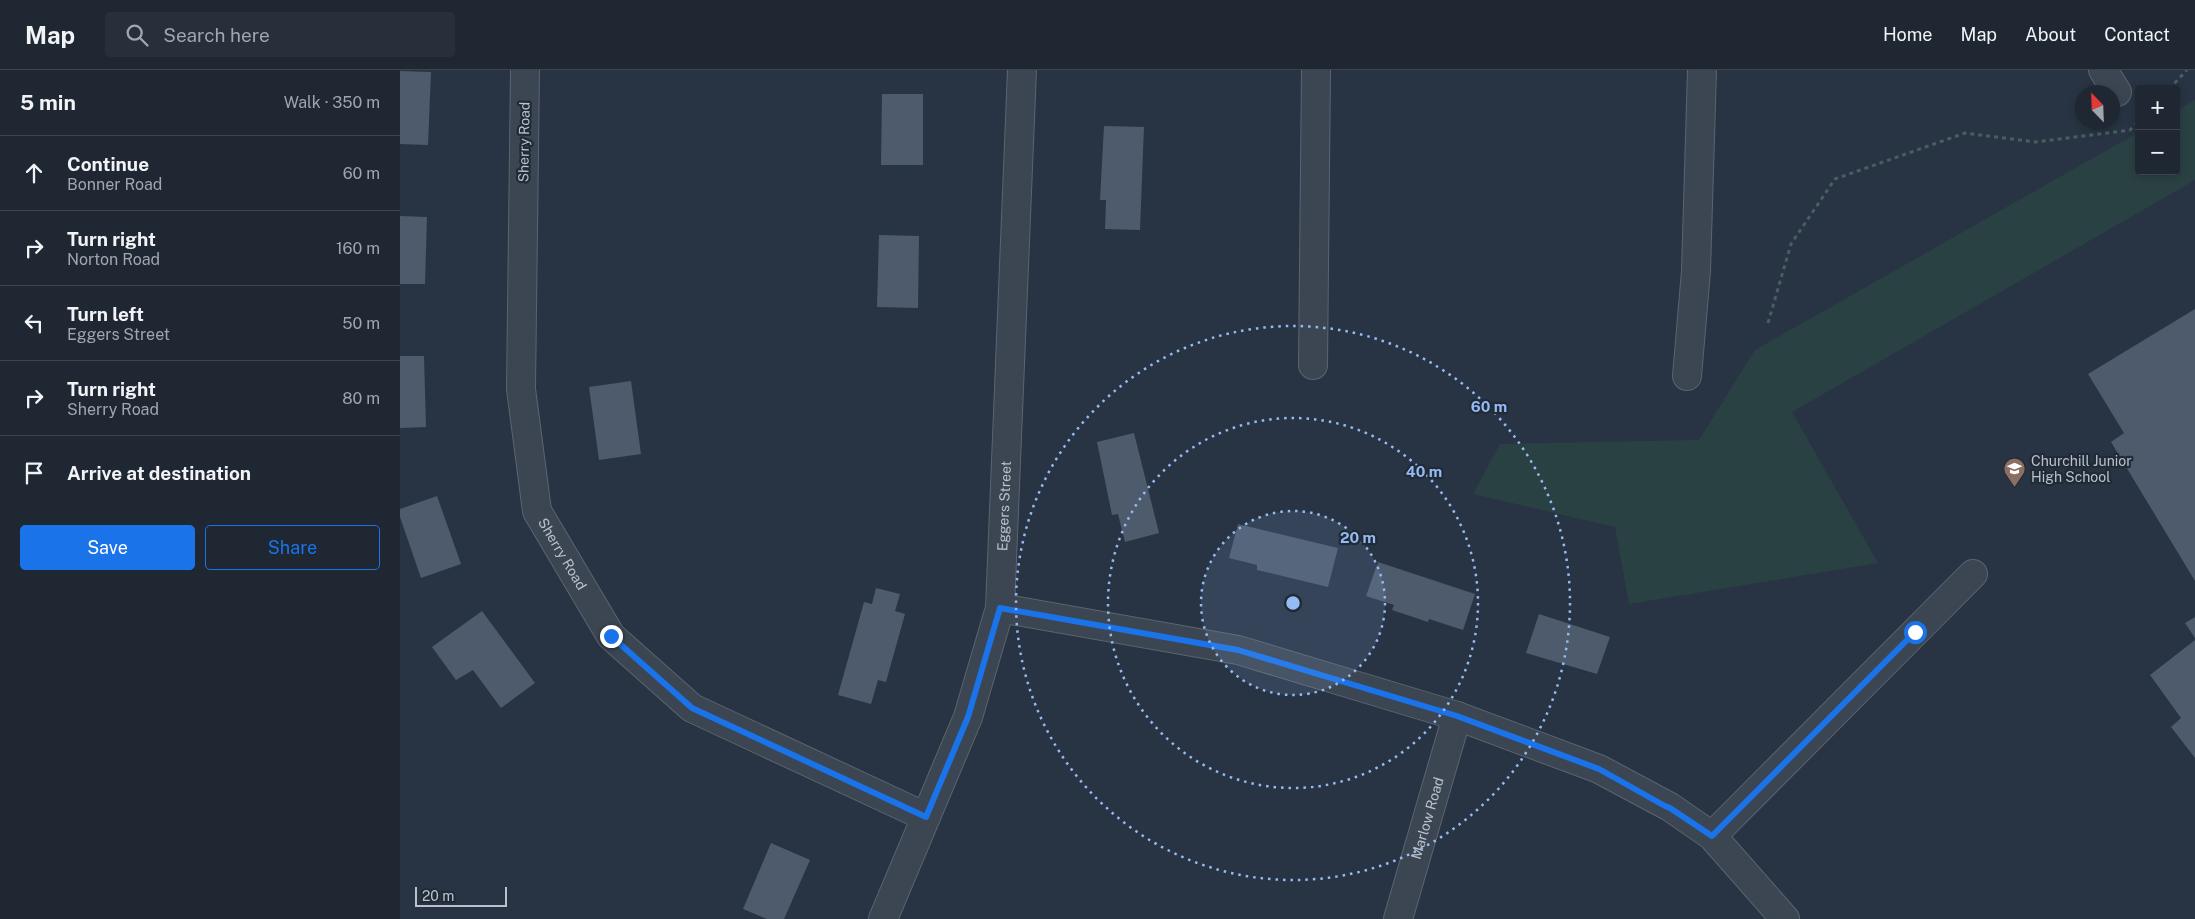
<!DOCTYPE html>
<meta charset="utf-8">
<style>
:root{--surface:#1e2732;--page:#262f3a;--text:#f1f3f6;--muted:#a1a5ac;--line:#3c444d;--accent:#1a73e8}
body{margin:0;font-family:"Public Sans",sans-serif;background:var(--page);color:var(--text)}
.controls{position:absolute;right:15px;top:15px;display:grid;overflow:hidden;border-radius:5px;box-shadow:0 2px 8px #0003}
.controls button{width:45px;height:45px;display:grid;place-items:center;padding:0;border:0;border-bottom:1px solid var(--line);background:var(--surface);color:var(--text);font:25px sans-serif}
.compass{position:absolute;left:1675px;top:15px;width:45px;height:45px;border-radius:50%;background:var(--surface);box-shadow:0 2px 8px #0003;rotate:337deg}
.scale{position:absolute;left:15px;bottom:12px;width:92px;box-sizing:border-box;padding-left:5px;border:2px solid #bac1cc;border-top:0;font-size:14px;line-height:18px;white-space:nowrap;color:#bac1cc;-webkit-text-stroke:4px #212b38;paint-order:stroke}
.stop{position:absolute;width:15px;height:15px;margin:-11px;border:4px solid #1a73e8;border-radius:50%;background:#fff}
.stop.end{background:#1a73e8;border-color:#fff;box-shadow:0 1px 5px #0008}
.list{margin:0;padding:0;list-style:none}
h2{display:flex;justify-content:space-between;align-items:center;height:65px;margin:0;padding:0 20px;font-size:21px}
h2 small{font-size:16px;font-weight:400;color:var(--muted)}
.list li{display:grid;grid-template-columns:32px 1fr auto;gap:15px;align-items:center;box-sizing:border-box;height:75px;padding:0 20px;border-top:1px solid var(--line)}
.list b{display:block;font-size:19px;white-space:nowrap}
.list p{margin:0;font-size:16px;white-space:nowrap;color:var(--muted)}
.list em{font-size:16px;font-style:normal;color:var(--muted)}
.actions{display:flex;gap:10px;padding:15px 20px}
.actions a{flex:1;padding:11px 0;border:1px solid var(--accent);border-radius:5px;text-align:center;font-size:18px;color:var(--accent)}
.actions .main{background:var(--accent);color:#fff}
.icon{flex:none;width:28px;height:28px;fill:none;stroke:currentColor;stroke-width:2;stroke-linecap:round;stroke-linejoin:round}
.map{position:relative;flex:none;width:1795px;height:849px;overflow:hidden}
header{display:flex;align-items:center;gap:30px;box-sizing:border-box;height:70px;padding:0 25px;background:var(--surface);border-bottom:1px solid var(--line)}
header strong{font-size:24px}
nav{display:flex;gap:28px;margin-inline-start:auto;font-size:18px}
.search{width:350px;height:45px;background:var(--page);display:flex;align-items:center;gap:12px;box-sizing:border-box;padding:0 18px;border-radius:5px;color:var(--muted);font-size:19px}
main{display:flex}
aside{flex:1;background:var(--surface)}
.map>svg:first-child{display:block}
.green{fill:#2a4144}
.building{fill:#4e5b6c}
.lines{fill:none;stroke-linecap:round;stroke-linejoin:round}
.minor-casing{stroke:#5b6470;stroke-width:30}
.path{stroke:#485e60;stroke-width:3;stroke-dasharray:4 4;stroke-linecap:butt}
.minor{stroke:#3c4652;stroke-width:28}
.route{stroke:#1a73e8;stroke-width:6}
.ring{fill:none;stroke:#95bbf5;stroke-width:2.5;stroke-dasharray:2.5 5}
.labels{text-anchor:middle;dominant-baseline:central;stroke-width:4.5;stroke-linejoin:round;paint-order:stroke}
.street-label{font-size:14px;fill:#bac1cc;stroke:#212b38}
.poi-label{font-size:14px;fill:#bac1cc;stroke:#212b38;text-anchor:start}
.centre{fill:#95bbf5;stroke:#212b38;stroke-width:2.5}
.ring-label{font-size:15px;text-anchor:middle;font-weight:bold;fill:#95bbf5;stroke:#212b38;stroke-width:4.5;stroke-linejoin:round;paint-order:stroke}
</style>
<header>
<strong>Map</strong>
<div class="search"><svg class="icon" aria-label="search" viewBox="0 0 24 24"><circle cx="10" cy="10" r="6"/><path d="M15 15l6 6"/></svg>Search here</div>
<nav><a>Home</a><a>Map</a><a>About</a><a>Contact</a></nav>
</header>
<main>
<aside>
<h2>5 min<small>Walk · 350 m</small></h2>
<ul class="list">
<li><svg class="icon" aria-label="ahead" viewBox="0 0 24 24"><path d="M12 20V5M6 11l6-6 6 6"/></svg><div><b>Continue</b><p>Bonner Road</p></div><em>60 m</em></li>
<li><svg class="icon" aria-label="right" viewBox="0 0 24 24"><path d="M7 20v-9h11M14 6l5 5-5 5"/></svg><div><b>Turn right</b><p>Norton Road</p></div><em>160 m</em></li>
<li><svg class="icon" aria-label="left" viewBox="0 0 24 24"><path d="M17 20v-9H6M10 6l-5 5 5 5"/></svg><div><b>Turn left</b><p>Eggers Street</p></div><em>50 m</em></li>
<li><svg class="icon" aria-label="right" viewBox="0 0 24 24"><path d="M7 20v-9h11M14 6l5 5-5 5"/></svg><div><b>Turn right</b><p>Sherry Road</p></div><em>80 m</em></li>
<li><svg class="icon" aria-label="arrive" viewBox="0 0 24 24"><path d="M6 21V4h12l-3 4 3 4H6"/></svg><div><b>Arrive at destination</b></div></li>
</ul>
<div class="actions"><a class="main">Save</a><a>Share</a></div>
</aside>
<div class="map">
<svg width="1795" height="849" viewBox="0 0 1795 849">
<rect width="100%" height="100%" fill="#283443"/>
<path class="green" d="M1795,30V110L1392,342L1478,493L1229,534L1215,457L1073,424L1100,374L1299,370L1355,280L1739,62V101H1776V41Z"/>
<path class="building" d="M0,1L31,2L28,75L0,74Z
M482,24H523V95H481Z
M704,56L744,57L740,160L705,159L706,130H700Z
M0,146L27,147L25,214H0Z
M479,165L519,166L518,238L477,237Z
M1795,239V511L1711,372L1724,363L1688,304Z
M0,286H24L26,357L0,358Z
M231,311L241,384L199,390L189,317Z
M734,363L759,463L725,472L718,444L712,445L697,372Z
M37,426L61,494L21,508L0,447V439Z
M838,454L938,478L928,517L857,500V495L829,488Z
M978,492L1075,524L1063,560L1029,549L1028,552L992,540L994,535L966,526Z
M476,518L500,524L495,541L505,544L486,612L478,610L471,634L438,625L464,532L472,534Z
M82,541L135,613L101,638L73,600L56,610L32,577Z
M1139,544L1210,567L1197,604L1126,583Z
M1795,547V568L1785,553Z
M1795,570V688L1771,657L1781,648L1750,605Z
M371,773L410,790L384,849H367L343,839Z"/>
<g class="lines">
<defs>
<g id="minor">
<path id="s1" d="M125,0L121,319L137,441L211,566L292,638L526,747"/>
<path d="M1703,0L1717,22"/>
<path d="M913,295L916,0"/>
<path d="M1287,306L1296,201L1302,0"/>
<path d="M600,538L838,580L1057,646L1199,699L1270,737L1312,766L1385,849"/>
<path d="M1312,766L1573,504"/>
<path id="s2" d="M483,849L568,647L600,538L622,0"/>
<path id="s3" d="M998,849L1057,646"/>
</g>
</defs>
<use href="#minor" class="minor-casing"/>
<path class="path" d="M1769,19L1787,0
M1368,253L1391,174L1435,109L1565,63L1636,72L1730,60L1739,51"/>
<use href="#minor" class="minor"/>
</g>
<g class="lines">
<path class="route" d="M211,566L292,638L526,747L568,647L600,538L838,580L1057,646L1199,699L1265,736L1270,738L1312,766L1515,562"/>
</g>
<circle cx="893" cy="533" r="92" fill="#95bbf5" fill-opacity=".12"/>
<g class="ring">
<circle cx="893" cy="533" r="92"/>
<circle cx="893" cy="533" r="185"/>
<circle cx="893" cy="533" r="277"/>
</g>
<defs>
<symbol id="school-pin" viewBox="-11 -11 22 30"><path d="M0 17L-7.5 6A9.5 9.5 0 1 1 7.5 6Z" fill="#8d6e63" stroke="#212b38"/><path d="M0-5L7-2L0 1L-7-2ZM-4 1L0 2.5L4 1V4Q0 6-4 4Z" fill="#fff"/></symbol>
</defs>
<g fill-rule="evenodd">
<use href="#school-pin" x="1602" y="386" width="25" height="34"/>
</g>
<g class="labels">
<g class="street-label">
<text transform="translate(124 72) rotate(-89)">Sherry Road</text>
<text stroke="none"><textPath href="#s2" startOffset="435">Eggers Street</textPath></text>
<text stroke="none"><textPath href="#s1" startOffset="492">Sherry Road</textPath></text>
<text stroke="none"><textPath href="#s3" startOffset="105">Marlow Road</textPath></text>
</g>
<g class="poi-label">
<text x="1631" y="391">Churchill Junior<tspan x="1631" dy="16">High School</tspan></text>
</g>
</g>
<circle cx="893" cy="533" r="8" class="centre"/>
<g class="ring-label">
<text x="1089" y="342">60 m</text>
<text x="1024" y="407">40 m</text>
<text x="958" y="473">20 m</text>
</g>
</svg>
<div class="controls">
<button>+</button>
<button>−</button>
</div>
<svg class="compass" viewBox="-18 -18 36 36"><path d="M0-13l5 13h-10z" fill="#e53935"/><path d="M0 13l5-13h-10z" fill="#a1a5ac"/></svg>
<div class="scale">20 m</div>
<div class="stop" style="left:1515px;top:562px"></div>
<div class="stop end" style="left:211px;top:566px"></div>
</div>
</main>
